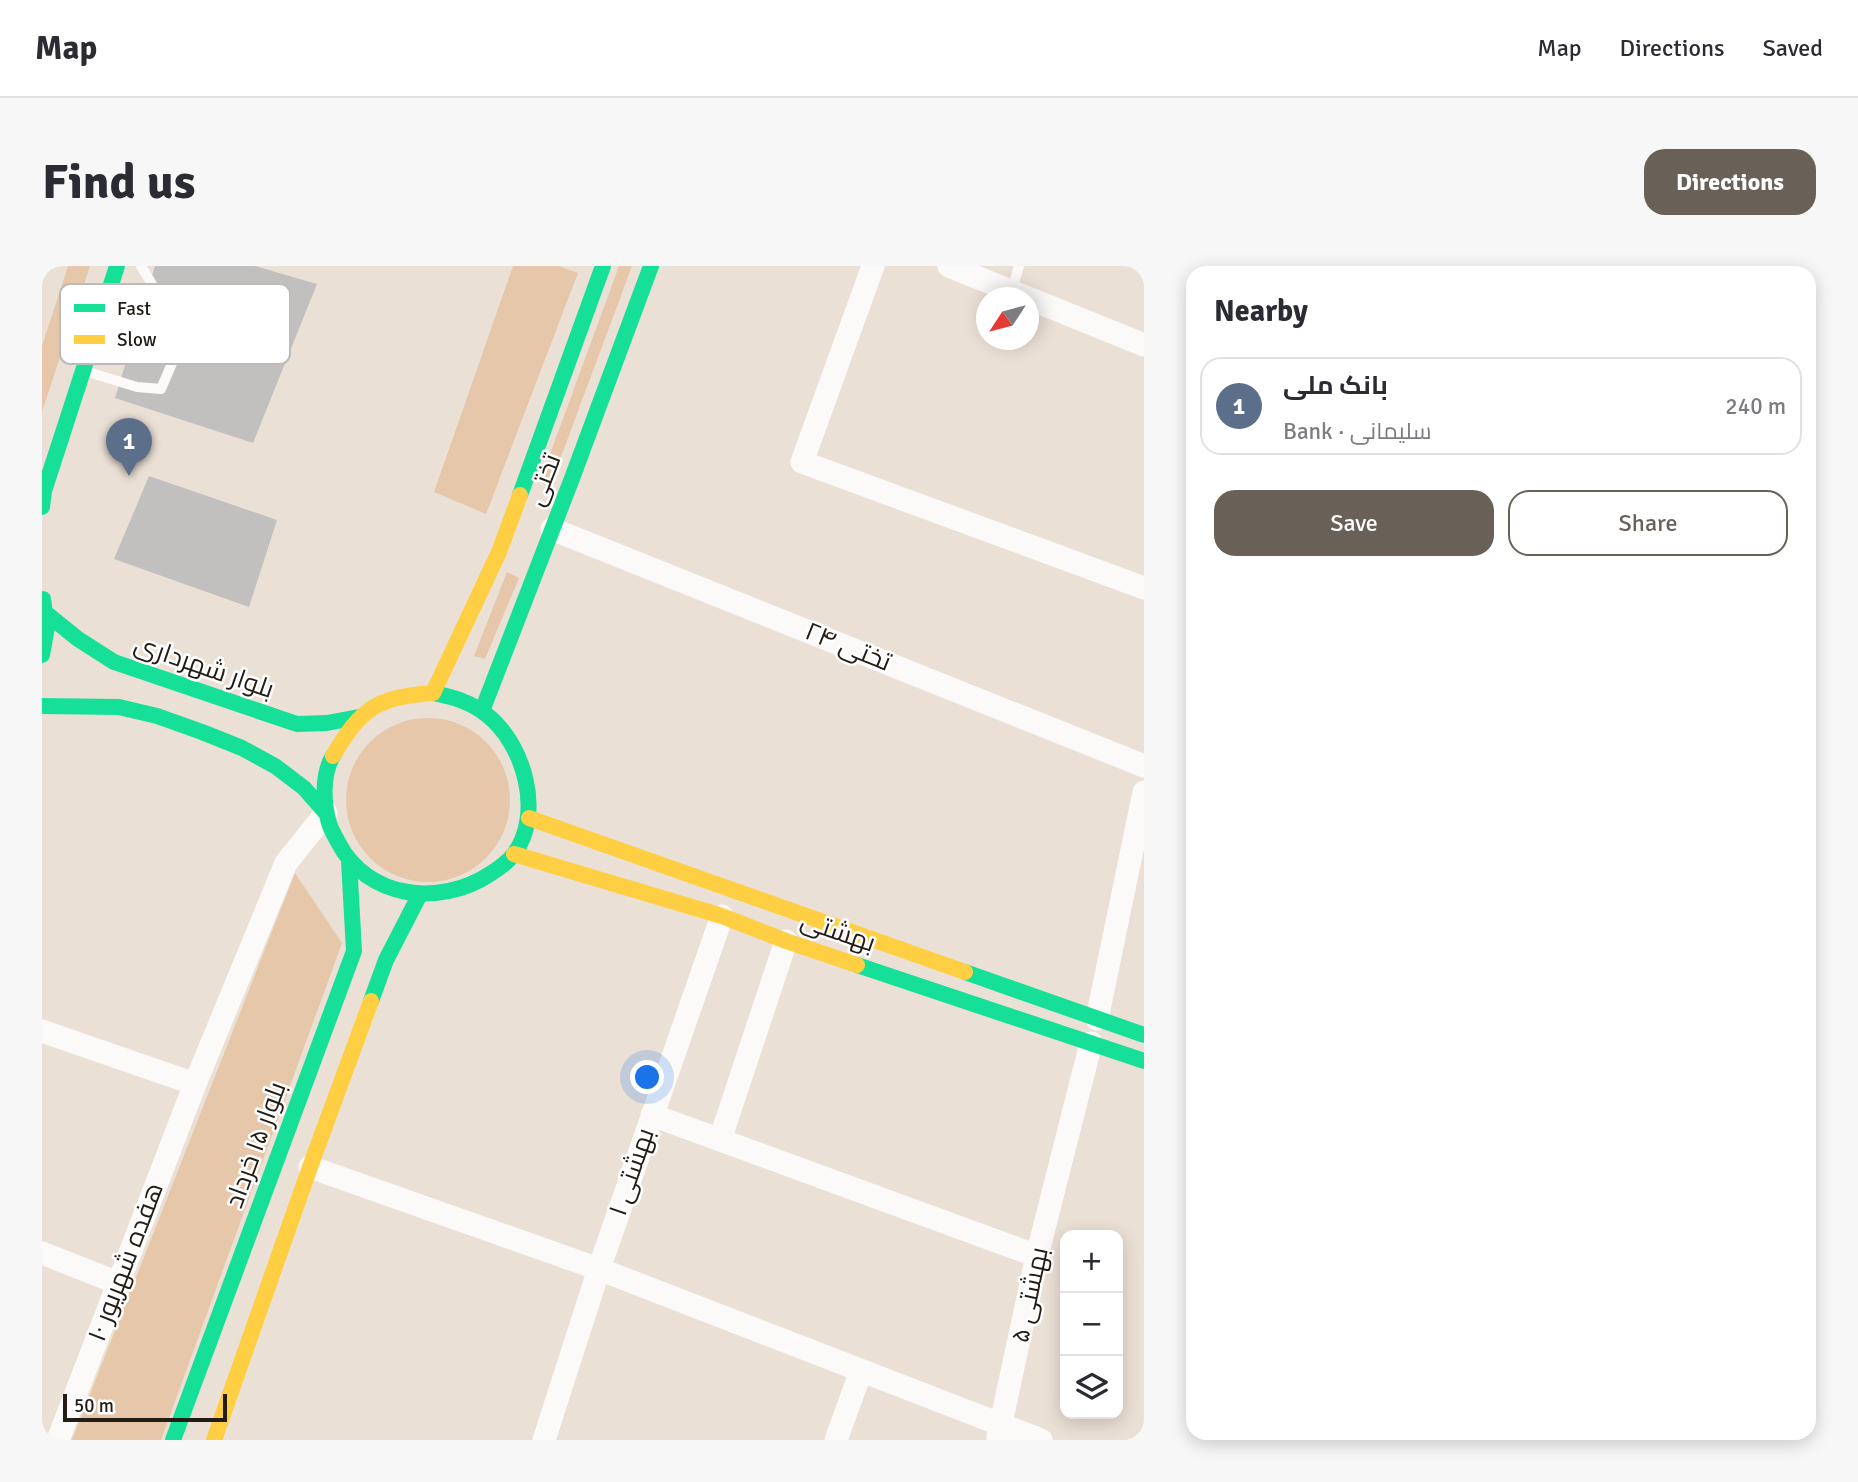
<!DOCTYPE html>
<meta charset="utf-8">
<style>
:root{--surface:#fff;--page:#f7f7f7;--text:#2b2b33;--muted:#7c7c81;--line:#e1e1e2;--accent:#696158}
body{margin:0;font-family:Signika,Cairo,sans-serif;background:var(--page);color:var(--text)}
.controls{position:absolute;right:21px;bottom:21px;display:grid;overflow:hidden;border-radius:14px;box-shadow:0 4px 18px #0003}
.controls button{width:63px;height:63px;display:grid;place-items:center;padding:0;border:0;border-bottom:2px solid var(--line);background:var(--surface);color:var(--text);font:35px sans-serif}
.compass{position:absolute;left:934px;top:21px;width:63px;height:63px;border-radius:50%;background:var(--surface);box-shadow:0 4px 18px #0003;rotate:234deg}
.scale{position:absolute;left:21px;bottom:18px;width:164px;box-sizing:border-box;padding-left:7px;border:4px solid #231c15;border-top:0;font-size:19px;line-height:24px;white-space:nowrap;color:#231c15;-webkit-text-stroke:5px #fff;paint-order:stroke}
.you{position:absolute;left:606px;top:812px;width:24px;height:24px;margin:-18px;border:5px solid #fff;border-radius:50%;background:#1a73e8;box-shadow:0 0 0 10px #1a73e833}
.badge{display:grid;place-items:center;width:46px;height:46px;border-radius:50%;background:var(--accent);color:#fff;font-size:23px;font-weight:700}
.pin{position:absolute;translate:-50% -58px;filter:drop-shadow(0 2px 4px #0008)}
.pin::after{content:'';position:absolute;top:37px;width:24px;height:21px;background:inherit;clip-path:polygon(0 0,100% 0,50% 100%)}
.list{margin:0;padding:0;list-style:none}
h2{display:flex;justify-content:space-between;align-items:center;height:91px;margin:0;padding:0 28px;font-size:30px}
h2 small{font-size:23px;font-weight:400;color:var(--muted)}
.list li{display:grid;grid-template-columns:46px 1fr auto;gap:21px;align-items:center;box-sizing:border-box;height:98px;margin:0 14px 14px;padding:0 14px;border:2px solid var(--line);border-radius:21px}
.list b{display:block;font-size:26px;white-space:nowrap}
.list p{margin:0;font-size:23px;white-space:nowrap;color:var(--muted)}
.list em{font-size:23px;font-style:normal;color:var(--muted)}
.actions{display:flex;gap:14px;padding:21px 28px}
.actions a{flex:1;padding:16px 0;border:2px solid var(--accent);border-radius:21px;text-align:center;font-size:24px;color:var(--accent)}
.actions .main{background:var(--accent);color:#fff}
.icon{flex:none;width:38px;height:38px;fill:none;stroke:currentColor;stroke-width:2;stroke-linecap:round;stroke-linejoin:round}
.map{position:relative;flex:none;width:1102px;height:1174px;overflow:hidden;border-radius:21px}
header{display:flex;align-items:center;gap:42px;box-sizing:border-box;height:98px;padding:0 35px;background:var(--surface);border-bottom:2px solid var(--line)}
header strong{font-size:33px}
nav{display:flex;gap:38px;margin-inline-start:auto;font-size:24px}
.intro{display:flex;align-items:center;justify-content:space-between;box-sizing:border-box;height:168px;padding:0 42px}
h1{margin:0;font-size:49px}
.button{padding:18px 32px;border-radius:21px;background:var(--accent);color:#fff;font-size:24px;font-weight:700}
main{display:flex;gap:42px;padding:0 42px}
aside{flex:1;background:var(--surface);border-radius:21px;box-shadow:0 4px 18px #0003}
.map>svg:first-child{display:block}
.green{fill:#e6c7a9}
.building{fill:#c1c0be}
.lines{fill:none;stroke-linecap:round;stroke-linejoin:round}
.lane{stroke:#fcfaf9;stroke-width:10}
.street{stroke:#fcfaf9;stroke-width:23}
.fast{stroke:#16e098;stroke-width:16}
.slow{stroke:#ffcf43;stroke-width:16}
.labels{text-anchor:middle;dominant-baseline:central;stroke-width:5;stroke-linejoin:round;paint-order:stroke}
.street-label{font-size:26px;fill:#231c15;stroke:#fff}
.key{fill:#fff;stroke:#bdbbb9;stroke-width:2}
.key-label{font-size:19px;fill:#231c15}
</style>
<header>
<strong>Map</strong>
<nav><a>Map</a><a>Directions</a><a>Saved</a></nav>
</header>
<div class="intro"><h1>Find us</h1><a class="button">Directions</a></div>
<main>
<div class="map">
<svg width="1102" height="1174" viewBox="0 0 1102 1174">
<rect width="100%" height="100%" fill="#ebe0d5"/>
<path class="green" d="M26,0H48L0,146V80Z
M471,0H517L536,7L444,248L392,226Z
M577,0H590L510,215L500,210Z
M465,306L477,312L443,393L432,390Z
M304 534a82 82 0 1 1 164 0a82 82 0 1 1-164 0Z
M253,607L300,677L119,1174H30Z"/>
<path class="building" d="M113,0H213L275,18L211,177L73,132Z
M107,210L235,254L207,341L72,293Z"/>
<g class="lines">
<path class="lane" d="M970,24L977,0
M43,105L95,121L119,123L155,39L122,38L99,0"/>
<path class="street" d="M831,0L760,196L1102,322
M907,0L1102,79
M510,263L1102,500
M1055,753L1102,526
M0,765L153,818
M610,849L995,990
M678,874L744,675
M268,901L557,1003L999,1174
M0,987L76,1017
M956,1171L995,990L1049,777
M16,1174L153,818L244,597L284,547
M502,1174L557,1003L680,650
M794,1174L819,1105"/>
<path class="fast" d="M478,229L561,0
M0,241L2,225L75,0
M5,348L36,373L72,396L255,458L285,457L317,451
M0,389L5,361L1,333
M0,440L77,441L115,450L160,466L200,482L233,500L262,522L284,547
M440,445L529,215L609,0
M291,490C280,508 281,537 287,557C289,564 293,570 296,576C325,633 398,641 448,608C456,603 466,596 472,588C502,547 482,478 445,449C429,436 411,431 391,427
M815,699L1102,795
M923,706L1102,769
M329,735L344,694L377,630
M131,1174L312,685L307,595"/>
<path class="slow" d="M391,427L457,286L478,229
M291,490C319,442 335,431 391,427
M487,552L923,706
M472,588L680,650L744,675L815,699
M172,1174L268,901L329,735"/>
</g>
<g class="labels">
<g class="street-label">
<text transform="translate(502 214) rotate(-69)">تختی</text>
<text transform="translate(806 381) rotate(22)">تختی ۲۴</text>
<text transform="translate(162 401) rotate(19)">بلوار شهرداری</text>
<text transform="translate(796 666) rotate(19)">بهشتی</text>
<text transform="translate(214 879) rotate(-70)">بلوار ۱۵ خرداد</text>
<text transform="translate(590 906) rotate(-71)">بهشتی ۱</text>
<text transform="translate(84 996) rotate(-69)">هفده شهریور ۱۰</text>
<text transform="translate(988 1029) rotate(-78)">بهشتی ۵</text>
</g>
</g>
<rect x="18" y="18" width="230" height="80" rx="10" class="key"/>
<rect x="32" y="38" width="31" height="8" fill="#16e098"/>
<rect x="32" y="69" width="31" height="9" fill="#ffcf43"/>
<g class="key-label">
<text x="75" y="49">Fast</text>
<text x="75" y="80">Slow</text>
</g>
</svg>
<div class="controls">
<button>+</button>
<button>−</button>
<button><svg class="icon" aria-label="layers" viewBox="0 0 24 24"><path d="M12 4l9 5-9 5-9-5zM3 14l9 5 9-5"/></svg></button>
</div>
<svg class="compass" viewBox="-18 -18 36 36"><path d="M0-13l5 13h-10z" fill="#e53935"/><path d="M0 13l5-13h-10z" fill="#7c7c81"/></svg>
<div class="scale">50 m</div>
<div class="you"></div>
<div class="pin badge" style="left:87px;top:210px;background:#5c6f8a">1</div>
</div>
<aside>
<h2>Nearby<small></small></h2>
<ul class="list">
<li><span class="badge" style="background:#5c6f8a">1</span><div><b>بانک ملی</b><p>Bank · سلیمانی</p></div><em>240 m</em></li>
</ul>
<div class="actions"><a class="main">Save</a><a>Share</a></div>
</aside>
</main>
